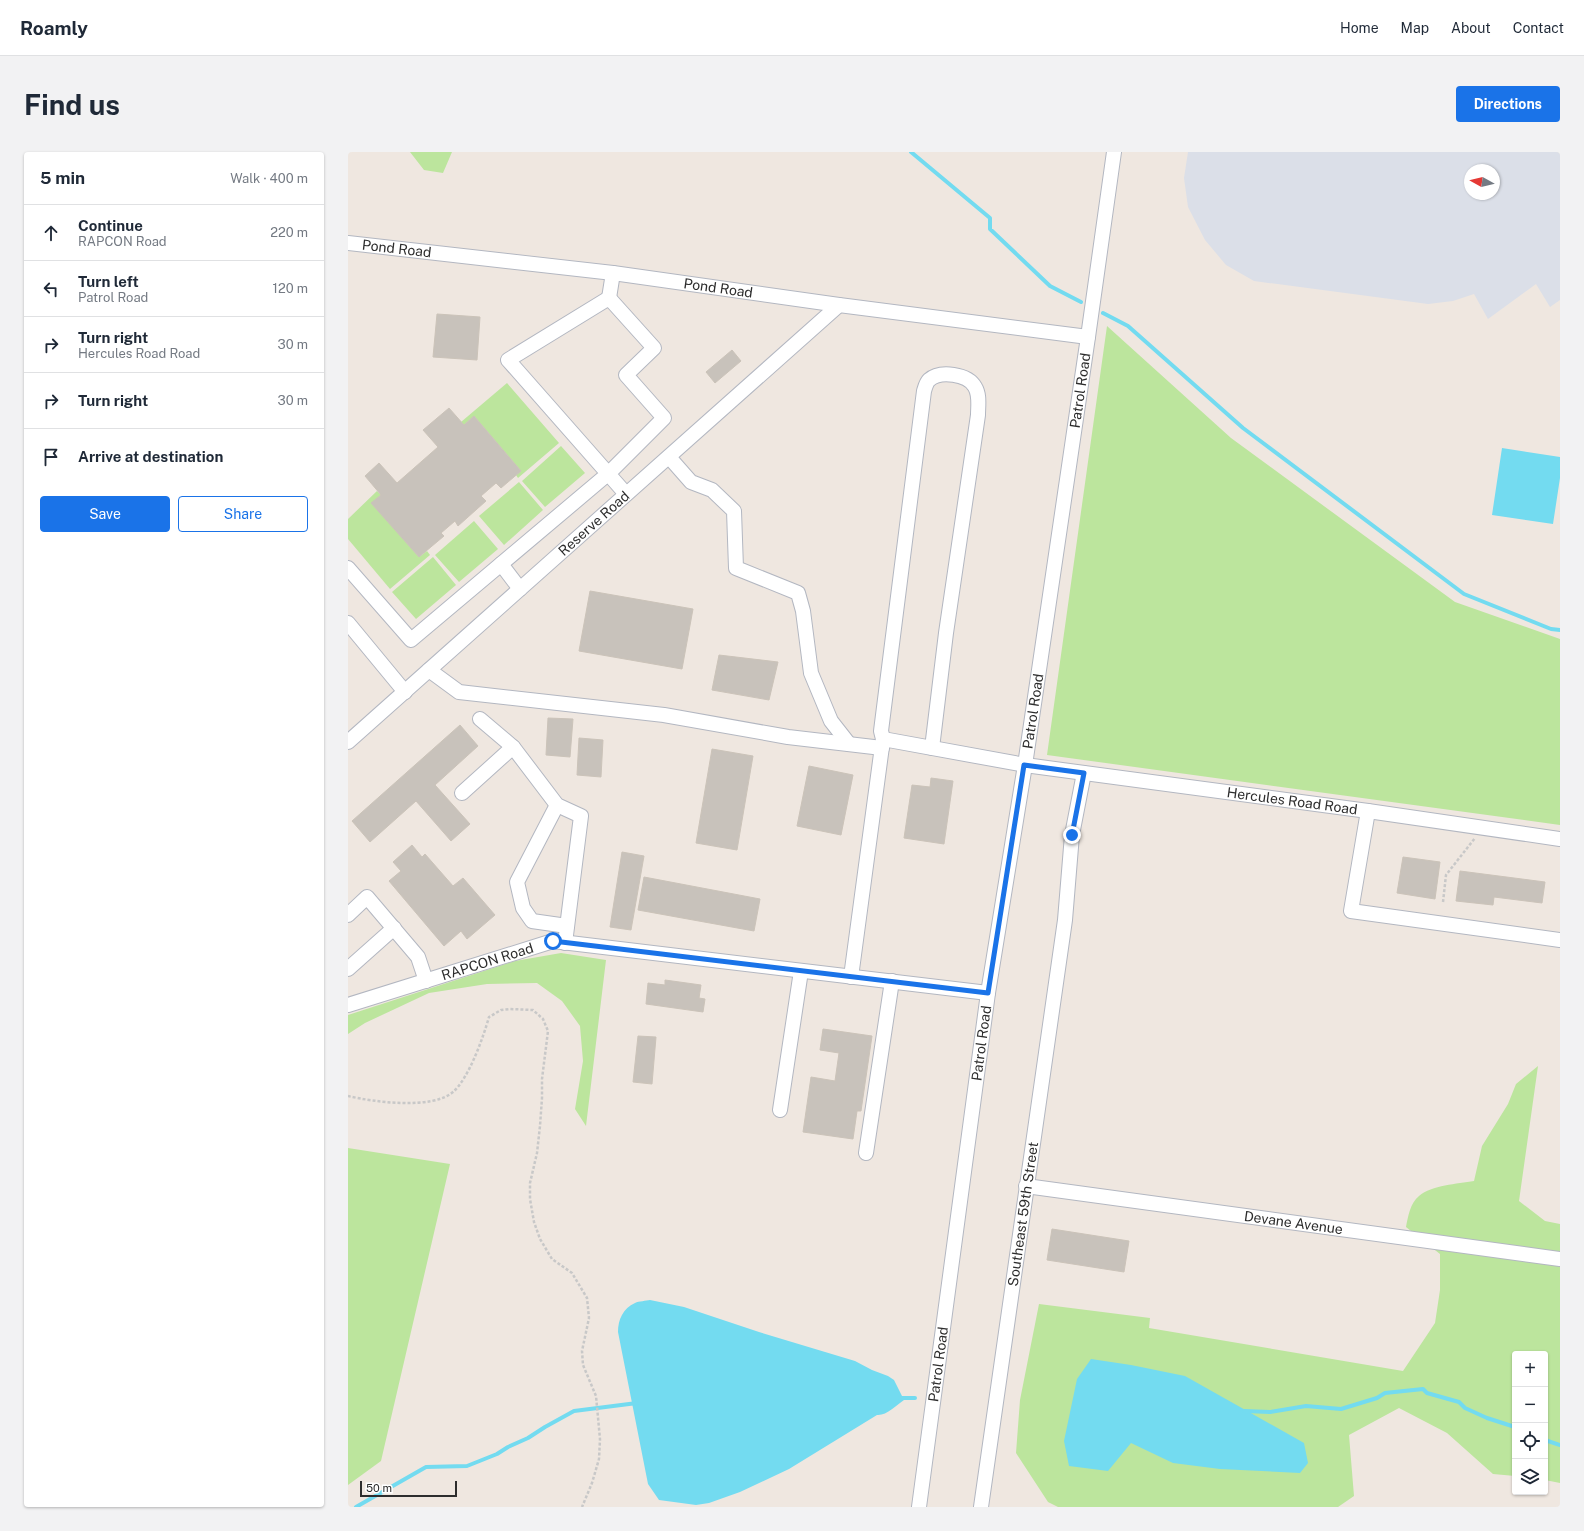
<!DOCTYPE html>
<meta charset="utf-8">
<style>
:root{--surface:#fff;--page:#f2f2f3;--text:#1f2937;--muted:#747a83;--line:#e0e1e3;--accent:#1a73e8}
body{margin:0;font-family:"Public Sans",sans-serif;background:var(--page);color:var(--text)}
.controls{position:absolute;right:12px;bottom:12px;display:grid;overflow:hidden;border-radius:4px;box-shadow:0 1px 3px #0004}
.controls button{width:36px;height:36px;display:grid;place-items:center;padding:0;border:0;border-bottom:1px solid var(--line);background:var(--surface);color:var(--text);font:20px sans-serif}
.compass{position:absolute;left:1116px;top:12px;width:36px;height:36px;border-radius:50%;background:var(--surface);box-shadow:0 1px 3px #0004;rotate:278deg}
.scale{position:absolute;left:12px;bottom:10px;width:97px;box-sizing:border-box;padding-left:4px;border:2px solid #2d2d2d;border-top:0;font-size:11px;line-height:14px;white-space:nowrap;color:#2d2d2d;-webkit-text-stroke:3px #fff;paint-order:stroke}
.stop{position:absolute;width:12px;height:12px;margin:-9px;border:3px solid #1a73e8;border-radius:50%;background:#fff}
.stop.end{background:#1a73e8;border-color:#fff;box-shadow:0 1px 4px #0008}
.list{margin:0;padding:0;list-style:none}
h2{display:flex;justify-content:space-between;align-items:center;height:52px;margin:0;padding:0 16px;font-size:17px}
h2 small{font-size:13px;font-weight:400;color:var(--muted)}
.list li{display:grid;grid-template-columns:26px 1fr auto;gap:12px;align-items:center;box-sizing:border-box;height:56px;padding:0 16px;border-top:1px solid var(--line)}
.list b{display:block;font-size:15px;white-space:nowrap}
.list p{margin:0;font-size:13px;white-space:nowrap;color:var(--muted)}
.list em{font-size:13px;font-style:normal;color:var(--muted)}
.actions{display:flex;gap:8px;padding:12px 16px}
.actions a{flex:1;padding:9px 0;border:1px solid var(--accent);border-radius:4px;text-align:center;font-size:14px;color:var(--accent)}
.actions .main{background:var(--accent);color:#fff}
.icon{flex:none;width:22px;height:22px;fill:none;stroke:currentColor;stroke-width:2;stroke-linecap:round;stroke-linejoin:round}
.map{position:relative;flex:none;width:1212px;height:1355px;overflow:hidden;border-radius:4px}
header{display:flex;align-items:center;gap:24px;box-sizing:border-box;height:56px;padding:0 20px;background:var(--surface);border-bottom:1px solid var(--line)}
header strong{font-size:19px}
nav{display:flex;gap:22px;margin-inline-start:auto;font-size:14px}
.intro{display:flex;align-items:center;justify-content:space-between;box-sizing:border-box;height:96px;padding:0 24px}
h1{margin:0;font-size:28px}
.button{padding:10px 18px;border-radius:4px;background:var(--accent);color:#fff;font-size:14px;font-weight:700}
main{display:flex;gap:24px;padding:0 24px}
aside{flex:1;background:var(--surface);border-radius:4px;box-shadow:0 1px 3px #0004}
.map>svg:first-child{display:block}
.airport{fill:#dbdfe8;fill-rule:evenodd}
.green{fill:#bce59d}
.water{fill:#73dbf0}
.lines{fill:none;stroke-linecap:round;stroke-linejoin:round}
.stream{stroke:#73dbf0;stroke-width:4}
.building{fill:#c8c2bb;stroke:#cbc3b9}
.minor-casing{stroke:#b3b7c1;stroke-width:16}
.path{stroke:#c8c8c8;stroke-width:2.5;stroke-dasharray:3 2;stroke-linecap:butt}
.minor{stroke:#fff;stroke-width:14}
.route{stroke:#1a73e8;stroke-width:5}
.labels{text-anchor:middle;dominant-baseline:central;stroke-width:3.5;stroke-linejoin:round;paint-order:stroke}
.street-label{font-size:14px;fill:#2d2d2d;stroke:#fff}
</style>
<header>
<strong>Roamly</strong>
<nav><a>Home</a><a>Map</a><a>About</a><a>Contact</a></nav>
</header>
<div class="intro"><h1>Find us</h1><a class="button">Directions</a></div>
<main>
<aside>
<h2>5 min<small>Walk · 400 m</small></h2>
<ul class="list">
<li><svg class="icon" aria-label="ahead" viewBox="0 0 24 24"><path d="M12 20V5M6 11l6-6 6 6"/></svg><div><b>Continue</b><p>RAPCON Road</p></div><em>220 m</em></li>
<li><svg class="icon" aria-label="left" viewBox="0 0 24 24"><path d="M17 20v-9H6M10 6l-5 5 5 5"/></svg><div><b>Turn left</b><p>Patrol Road</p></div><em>120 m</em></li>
<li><svg class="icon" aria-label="right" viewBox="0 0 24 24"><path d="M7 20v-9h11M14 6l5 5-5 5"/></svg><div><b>Turn right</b><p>Hercules Road Road</p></div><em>30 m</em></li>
<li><svg class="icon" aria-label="right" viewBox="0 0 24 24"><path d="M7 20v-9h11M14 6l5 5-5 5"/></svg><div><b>Turn right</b></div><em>30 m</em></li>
<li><svg class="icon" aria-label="arrive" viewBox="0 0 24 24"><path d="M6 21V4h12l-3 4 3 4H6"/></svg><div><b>Arrive at destination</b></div></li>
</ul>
<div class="actions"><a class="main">Save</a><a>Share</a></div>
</aside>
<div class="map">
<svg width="1212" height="1355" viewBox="0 0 1212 1355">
<rect width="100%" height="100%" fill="#efe7e0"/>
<path class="airport" d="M840,0H1212V148L1202,155L1188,132L1140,167L1126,142L1105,149L1080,152L906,129L878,113L857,88L840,55L836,26ZM1122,18H1146V42H1122Z"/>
<path class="green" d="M62,0H104L95,21L76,18Z
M759,174L883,286L1107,450L1212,487V673L699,603Z
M159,231L211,291L170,326L168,323L173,319L126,264L116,273L113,270Z
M213,294L237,321L197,355L174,329Z
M171,330L195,358L156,393L131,364Z
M29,339L33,343L24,351L71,405L79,399L82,403L42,437L0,387V367Z
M126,369L150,397L111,430L87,403Z
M85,405L108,433L68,467L44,440Z
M213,801L258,808L238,974L227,957L235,909L232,874L214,849L189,831L139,832L81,841L17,871L0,882V863L167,809Z
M1190,914L1171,1049L1197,1069L1212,1072V1331L1197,1328V1202H1167V1324L1145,1322L1099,1281L1051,1256L1001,1283L1006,1344L990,1355H710L700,1350L668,1301L672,1248L691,1152L802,1166L801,1176L1055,1219L1087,1171L1092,1138V1102L1058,1075C1060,1065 1062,1051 1071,1044C1084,1033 1109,1032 1126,1029L1134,994L1160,952L1168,932Z
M0,996L102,1012L33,1309L0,1333Z"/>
<path class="water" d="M1154,296L1212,305V326L1205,372L1144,363Z
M302,1148L336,1155L411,1180L507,1209L524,1218L540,1224L546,1228L556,1248C549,1253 538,1264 529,1263L441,1317L392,1340L361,1351L348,1353L311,1348L300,1332L270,1180C270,1168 275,1156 287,1151C291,1149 298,1149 302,1148Z
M743,1207L783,1213L837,1224L956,1291L960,1311L952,1321L872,1317L825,1311L783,1291L760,1319L721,1314L716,1289L729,1227Z"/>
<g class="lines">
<path class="stream" d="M563,0L642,66V77L702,134L733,150
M755,161L780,174L895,276L1116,442L1203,477L1212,478
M551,1246H567
M896,1259L922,1260L958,1254L993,1257L1029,1246L1037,1241L1075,1237L1079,1241L1111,1250L1117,1256L1139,1266L1167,1275
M1197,1288L1212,1293
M8,1355L78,1315L119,1314L149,1302L160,1295L180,1286L197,1275L226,1259L289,1251"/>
</g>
<path class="building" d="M89,162L132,165L129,208L85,205Z
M384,198L393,209L367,231L358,220Z
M101,256L116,273L126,264L173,319L153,336L148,331L133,344L138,349L110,374L107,369L93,381L96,384L71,405L23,351L33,343L17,324L31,311L49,331L90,295L75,278Z
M242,439L345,457L334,517L231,499Z
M371,503L430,510L421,548L364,538Z
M200,566L225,567L222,605L198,603Z
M112,573L130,594L87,633L122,672L103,689L68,649L22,690L4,669Z
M231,586L255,588L253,625L229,623Z
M364,597L405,604L389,698L348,691Z
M461,614L505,623L493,683L449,674Z
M583,626L605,629L596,692L556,686L564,633L582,635Z
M64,693L74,705L77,702L105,734L115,726L147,763L119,787L113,779L96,794L41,729L53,719L45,710Z
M274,700L296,704L283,778L262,775Z
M1055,705L1092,710L1087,747L1049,741Z
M1112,719L1197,730L1194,751L1146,745L1145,753L1108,749Z
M296,725L412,747L406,779L290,758Z
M317,828L353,833L351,846L357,847L355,860L298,852L300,831L317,833Z
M475,877L524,884L513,959H509L505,987L455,980L463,925L487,929L491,901L472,898Z
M290,884L308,885L304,932L285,930Z
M704,1077L781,1089L776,1120L699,1108Z"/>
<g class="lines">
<defs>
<g id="minor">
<path id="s1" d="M0,91L265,121L491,153L740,185"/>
<path d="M261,146L265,121"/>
<path d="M321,305L343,330L364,338L386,359L388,416L450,441L455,459L463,521L483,569L501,592"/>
<path d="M153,412L172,437"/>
<path d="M0,416L63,488L261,321L316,266L278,223L306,196L261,146L160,208L278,342"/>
<path d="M0,471L57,540"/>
<path d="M81,518L111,540L316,563L440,585L534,596"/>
<path d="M132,567L165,595L209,653L233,664L217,791"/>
<path d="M535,587L533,579L534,571L576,239C577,236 578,231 581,228C592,218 620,222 627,235C632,243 630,254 630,263L598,481L584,596"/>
<path id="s2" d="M0,590L491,153"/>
<path d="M114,641L165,595"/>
<path d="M209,653L169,730L175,756L184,769L219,774"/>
<path d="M1020,659L1003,759L1212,788"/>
<path d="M0,763L19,745L70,805L78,829"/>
<path d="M0,817L46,776"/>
<path id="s3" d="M503,825L535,587L677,613L1020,659L1212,687"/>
<path id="s4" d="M0,853L205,789L640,841"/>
<path d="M432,958L453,819"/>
<path d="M518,1001L544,829"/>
<path id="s5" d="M678,1034L1212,1107"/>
<path id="s6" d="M571,1355L640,841L677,613L740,185L766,0"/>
<path id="s7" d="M633,1355L717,768L724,683L736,621"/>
</g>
</defs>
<use href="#minor" class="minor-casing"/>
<path class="path" d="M1095,750L1098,723L1127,686
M0,944C26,950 84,958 105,940C121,926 135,886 141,865L153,858L162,857L185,858L195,867L200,879L194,927V946L192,974L189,1001L182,1031V1047L186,1070L192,1087L204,1107L224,1121L239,1146L241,1166L234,1199L235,1213L248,1244L252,1287L251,1307L244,1331L234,1355"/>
<use href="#minor" class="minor"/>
</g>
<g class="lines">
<path class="route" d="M205,789L640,841L676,613L736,621L724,683"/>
</g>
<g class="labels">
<g class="street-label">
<text stroke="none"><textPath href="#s1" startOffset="49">Pond Road</textPath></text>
<text stroke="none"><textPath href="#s1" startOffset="373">Pond Road</textPath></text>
<text stroke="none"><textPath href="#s6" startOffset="1128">Patrol Road</textPath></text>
<text stroke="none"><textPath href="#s2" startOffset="329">Reserve Road</textPath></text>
<text stroke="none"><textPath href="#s6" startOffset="804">Patrol Road</textPath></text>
<text stroke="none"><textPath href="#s3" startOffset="654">Hercules Road Road</textPath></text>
<text stroke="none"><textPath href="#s4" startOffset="146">RAPCON Road</textPath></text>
<text stroke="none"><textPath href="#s6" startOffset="468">Patrol Road</textPath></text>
<text stroke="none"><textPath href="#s7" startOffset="296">Southeast 59th Street</textPath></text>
<text stroke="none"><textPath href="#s5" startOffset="270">Devane Avenue</textPath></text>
<text stroke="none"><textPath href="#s6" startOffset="144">Patrol Road</textPath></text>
</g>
</g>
</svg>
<div class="controls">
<button>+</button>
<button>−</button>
<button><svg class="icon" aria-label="locate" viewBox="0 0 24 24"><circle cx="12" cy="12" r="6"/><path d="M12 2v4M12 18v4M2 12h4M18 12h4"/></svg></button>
<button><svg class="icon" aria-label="layers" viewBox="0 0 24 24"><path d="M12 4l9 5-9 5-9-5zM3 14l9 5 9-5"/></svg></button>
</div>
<svg class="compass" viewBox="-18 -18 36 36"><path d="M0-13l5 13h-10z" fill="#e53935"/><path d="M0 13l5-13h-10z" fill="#747a83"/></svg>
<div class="scale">50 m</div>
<div class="stop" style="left:205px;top:789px"></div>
<div class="stop end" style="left:724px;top:683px"></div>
</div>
</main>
